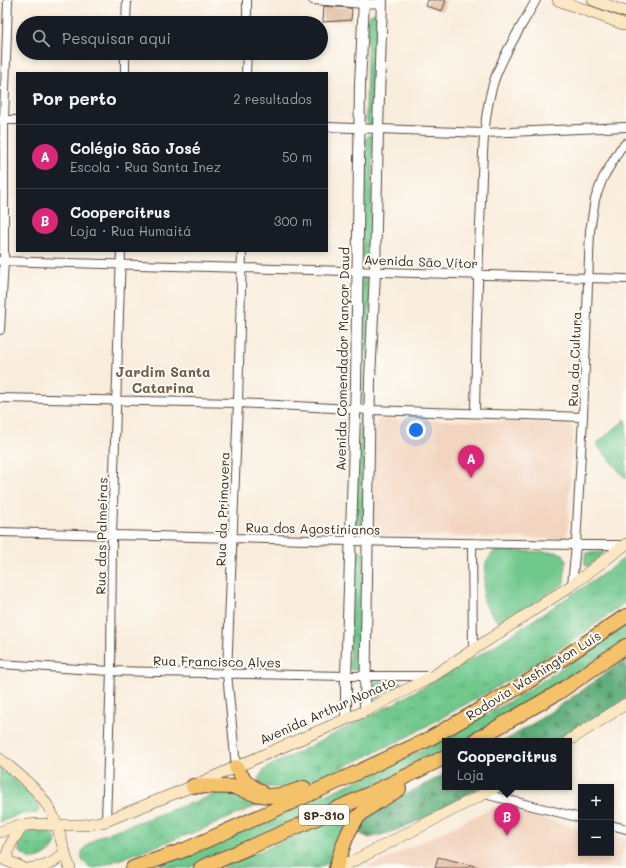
<!DOCTYPE html>
<html lang="pt">
<meta charset="utf-8">
<style>
:root{--surface:#171b24;--page:#242831;--text:#f1f3f6;--muted:#9ea1a6;--line:#363941;--accent:#db2777}
body{margin:0;font-family:Mali,sans-serif;background:var(--page);color:var(--text)}
.controls{position:absolute;right:12px;bottom:12px;display:grid;overflow:hidden;border-radius:0px;box-shadow:0 2px 6px #0003}
.controls button{width:36px;height:36px;display:grid;place-items:center;padding:0;border:0;border-bottom:1px solid var(--line);background:var(--surface);color:var(--text);font:20px sans-serif}
.you{position:absolute;left:416px;top:430px;width:14px;height:14px;margin:-10px;border:3px solid #fff;border-radius:50%;background:#1a73e8;box-shadow:0 0 0 6px #1a73e833}
.badge{display:grid;place-items:center;width:26px;height:26px;border-radius:50%;background:var(--accent);color:#fff;font-size:13px;font-weight:700}
.pin{position:absolute;translate:-50% -33px;filter:drop-shadow(0 1px 2px #0008)}
.pin::after{content:'';position:absolute;top:21px;width:14px;height:12px;background:inherit;clip-path:polygon(0 0,100% 0,50% 100%)}
.popup{position:absolute;left:442px;top:738px;width:130px;height:52px;box-sizing:border-box;display:grid;place-content:center;border-radius:0px;background:var(--surface);filter:drop-shadow(0 1px 3px #0005);font-size:13px;white-space:nowrap;color:var(--muted)}
.popup b{font-size:15px;color:var(--text)}
.popup::after{content:'';position:absolute;left:50%;top:100%;margin-left:-8px;border:8px solid transparent;border-top-color:var(--surface)}
.list{margin:0;padding:0;list-style:none}
h2{display:flex;justify-content:space-between;align-items:center;height:52px;margin:0;padding:0 16px;font-size:17px}
h2 small{font-size:13px;font-weight:400;color:var(--muted)}
.list li{display:grid;grid-template-columns:26px 1fr auto;gap:12px;align-items:center;box-sizing:border-box;height:64px;padding:0 16px;border-top:1px solid var(--line)}
.list b{display:block;font-size:15px;white-space:nowrap}
.list p{margin:0;font-size:13px;white-space:nowrap;color:var(--muted)}
.list em{font-size:13px;font-style:normal;color:var(--muted)}
.icon{flex:none;width:22px;height:22px;fill:none;stroke:currentColor;stroke-width:2;stroke-linecap:round;stroke-linejoin:round}
.map{position:relative;flex:none;width:626px;height:868px;overflow:hidden}
.search{position:absolute;background:var(--surface);box-shadow:0 2px 6px #0003;left:16px;top:16px;width:312px;height:44px;display:flex;align-items:center;gap:10px;box-sizing:border-box;padding:0 14px;border-radius:22px;color:var(--muted);font-size:15px}
.panel{position:absolute;background:var(--surface);box-shadow:0 2px 6px #0003;left:16px;top:72px;width:312px;height:180px;border-radius:0px}
.map>svg:first-child{display:block}
.built{fill:#f3d4bf}
.grass{fill:url(#grass-tufts);stroke:#567956}
.forest{fill:url(#forest-firs);stroke:#4c6b4b}
.park{fill:#70c88d;stroke:#567956}
.building{fill:#e0b596}
.lines{fill:none;stroke-linecap:round;stroke-linejoin:round}
.minor-casing{stroke:#58473b;stroke-width:10}
.tertiary-casing{stroke:#58473b;stroke-width:12}
.secondary-casing{stroke:#58473b;stroke-width:12}
.motorway-casing{stroke:#58473b;stroke-width:16}
.minor{stroke:#fff;stroke-width:8}
.tertiary{stroke:#fff;stroke-width:10}
.secondary{stroke:#fbe7c3;stroke-width:11}
.motorway{stroke:#f4c26a;stroke-width:14}
.labels{text-anchor:middle;dominant-baseline:central;stroke-width:4;stroke-linejoin:round;paint-order:stroke}
.shield{fill:#fdfcf7;stroke:#75695f;stroke-width:1}
.shield-label{font-size:12px;font-weight:bold;fill:#3b2a1e}
.street-label{font-size:13px;fill:#3b2a1e;stroke:#fdfcf7}
.neighbourhood-label{font-size:14px;font-weight:bold;fill:#755b48;stroke:#fdfcf7}
</style>
<div class="map">
<svg width="626" height="868" viewBox="0 0 626 868">
<defs>
<pattern id="grass-tufts" width="24" height="20" patternUnits="userSpaceOnUse"><rect width="24" height="20" fill="#70c88d"/><path d="M3 7l-1-3M5 7V3M7 7l1-3M15 17l-1-3M17 17v-4M19 17l1-3" fill="none" stroke="#5da373"/></pattern>
<pattern id="forest-firs" width="22" height="20" patternUnits="userSpaceOnUse"><rect width="22" height="20" fill="#5cac78"/><path d="M5 1l3.5 6h-7zM16 11l3.5 6h-7z" fill="#4d8c62"/></pattern>
</defs>
<rect width="100%" height="100%" fill="#fdfcf7"/>
<filter id="ink" filterUnits="userSpaceOnUse"><feTurbulence type="fractalNoise" baseFrequency=".025" numOctaves="2"/><feDisplacementMap in="SourceGraphic" scale="8" xChannelSelector="R" yChannelSelector="G"/><feConvolveMatrix kernelMatrix="1 2 1 2 8 2 1 2 1" color-interpolation-filters="sRGB"/></filter>
<filter id="wash" filterUnits="userSpaceOnUse"><feTurbulence type="fractalNoise" baseFrequency=".012" numOctaves="4" result="noise"/><feDisplacementMap in="SourceGraphic" scale="16" xChannelSelector="R" yChannelSelector="G"/><feGaussianBlur stdDeviation="0.9" result="paint"/><feColorMatrix in="noise" values="0 0 0 0 0 0 0 0 0 0 0 0 0 0 0 0 0 1.4 0 .05"/><feComposite in="paint" operator="in"/></filter>
<g filter="url(#wash)">
<rect width="100%" height="100%" fill="#f9eddd"/>
<path class="built" d="M379,419L568,423L573,428L567,539L375,535L370,529L376,423Z
M494,807L581,828V853H611V835L626,838L619,868H367Z"/>
<path class="grass" d="M374,13L377,15L375,124L372,126C364,124 366,115 366,109L368,19L370,15Z
M370,135L373,136L371,257L370,261L367,262L364,261L363,258L362,248L365,140L367,137Z
M365,277H368L371,279L367,402L364,404L360,403L361,279Z
M362,414H366L368,417L362,532L361,535L358,536L355,535L360,416Z
M357,550H360L364,553L360,665L358,669L356,670H352L349,668L353,553Z
M602,552H603L604,553L589,566H587L585,565V556L586,553Z
M626,557V602L577,638L509,680L405,738L316,780L299,786L283,788L267,787L258,784C260,768 271,765 285,759L393,704L488,650L596,579Z
M626,624V639L579,673L498,722L465,741H445V752L233,850L188,868H152C205,847 257,825 308,802C342,787 377,773 410,756C486,718 558,673 626,624Z
M371,681L401,682L403,683L375,699L371,698L368,685Z
M0,766L39,804L40,809L37,813L22,814L0,822Z
M226,790L270,800L203,829L96,868H90L82,860V852L88,844L100,836L160,814L214,795L215,793Z
M344,814L350,815L332,859L326,864L318,868H221L313,828Z
M41,830C43,831 48,830 50,832C50,832 54,836 54,836C61,846 44,858 35,859C29,859 24,855 19,851V842L27,832Z"/>
<path class="forest" d="M626,658V698L600,717L560,741H504L537,721L583,690Z
M445,774V787H481L427,817L392,832L369,838L361,834L358,826C369,810 389,802 406,794C419,787 432,781 445,774Z"/>
<path class="park" d="M626,419V479L596,444Z
M494,551L556,552L563,554L566,560L564,583L505,624L499,623L487,608L483,598L486,563Z"/>
<g id="blocks">
<path class="building" d="M428,0H446L442,11L426,6Z
M324,6L349,8L352,9L351,20L323,22Z
M438,857L479,867V868H435Z"/>
</g>
</g>
<g filter="url(#ink)">
<use href="#blocks" fill-opacity="0" stroke="#58473b" stroke-width="1"/>
<g class="lines">
<defs>
<path id="minor" d="M313,0L364,4L381,3
M126,23L127,0
M247,23V0
M125,73V53
M246,73L247,53
M1,120H17
M327,127L484,133L626,127
M0,261L626,279
M0,330L4,261V120L8,0
M0,398L238,403L370,410L583,417
M475,413C476,342 478,272 481,201C483,161 482,119 494,81C504,52 522,26 536,0
M0,532L350,541L576,545H625
M472,543L473,650
M572,585L576,545L583,417L590,231L595,199L603,178L620,149L626,143
M0,664L111,671L346,676H433
M236,767L227,673L238,403L242,251
M484,794L581,818
M106,821L111,671L112,536L121,251
M611,825L626,829"/>
<path id="tertiary" d="M365,711L370,379L375,272L378,129L382,0
M346,719V676L356,385L360,84L364,0"/>
<path id="secondary" d="M558,0L626,25
M593,0L626,12
M568,741L626,704
M0,759C24,779 47,795 57,826C62,840 64,855 70,868
M0,832L16,826L39,824L57,825H85L106,821L193,786L236,767L365,711L433,676L572,585L626,544
M1,858L23,868
M7,861C7,845 15,837 24,825
M31,868C44,868 56,862 65,852
M340,868L462,805L484,794L496,787"/>
<path id="motorway" d="M474,741L559,692L626,646
M236,767C241,778 250,786 261,792
M193,786L234,787L255,794L268,796L283,795L304,788
M133,868L187,849L341,780L427,740L526,683L626,616
M201,868C283,833 365,798 445,757
M336,868C341,852 347,830 358,817C369,805 386,798 399,789"/>
</defs>
<use href="#minor" class="minor-casing"/>
<use href="#tertiary" class="tertiary-casing"/>
<use href="#secondary" class="secondary-casing"/>
<use href="#motorway" class="motorway-casing"/>
<use href="#minor" class="minor"/>
<use href="#tertiary" class="tertiary"/>
<use href="#secondary" class="secondary"/>
<use href="#motorway" class="motorway"/>
</g>
</g>
<g class="labels">
<rect class="shield" x="299" y="805" width="50" height="20" rx="3"/>
<g class="shield-label">
<text x="324" y="815">SP-310</text>
</g>
<g class="street-label">
<text transform="translate(421 261) rotate(2)">Avenida São Vítor</text>
<text transform="translate(342 359) rotate(-89)">Avenida Comendador Mançor Daud</text>
<text transform="translate(574 359) rotate(-88)">Rua da Cultura</text>
<text transform="translate(222 509) rotate(-88)">Rua da Primavera</text>
<text transform="translate(313 528) rotate(1)">Rua dos Agostinianos</text>
<text transform="translate(101 536) rotate(-89)">Rua das Palmeiras</text>
<text transform="translate(217 661) rotate(1)">Rua Francisco Alves</text>
<text transform="translate(533 675) rotate(-32)">Rodovia Washington Luís</text>
<text transform="translate(327 710) rotate(-24)">Avenida Arthur Nonato</text>
</g>
<g class="neighbourhood-label">
<text x="163" y="371">Jardim Santa<tspan x="163" dy="16">Catarina</tspan></text>
</g>
</g>
</svg>
<div class="controls">
<button>+</button>
<button>−</button>
</div>
<div class="you"></div>
<div class="pin badge" style="left:471px;top:478px">A</div>
<div class="pin badge" style="left:507px;top:836px">B</div>
<div class="popup"><b>Coopercitrus</b>Loja</div>
<div class="search"><svg class="icon" aria-label="search" viewBox="0 0 24 24"><circle cx="10" cy="10" r="6"/><path d="M15 15l6 6"/></svg>Pesquisar aqui</div>
<section class="panel">
<h2>Por perto<small>2 resultados</small></h2>
<ul class="list">
<li><span class="badge">A</span><div><b>Colégio São José</b><p>Escola · Rua Santa Inez</p></div><em>50 m</em></li>
<li><span class="badge">B</span><div><b>Coopercitrus</b><p>Loja · Rua Humaitá</p></div><em>300 m</em></li>
</ul>
</section>
</div>
